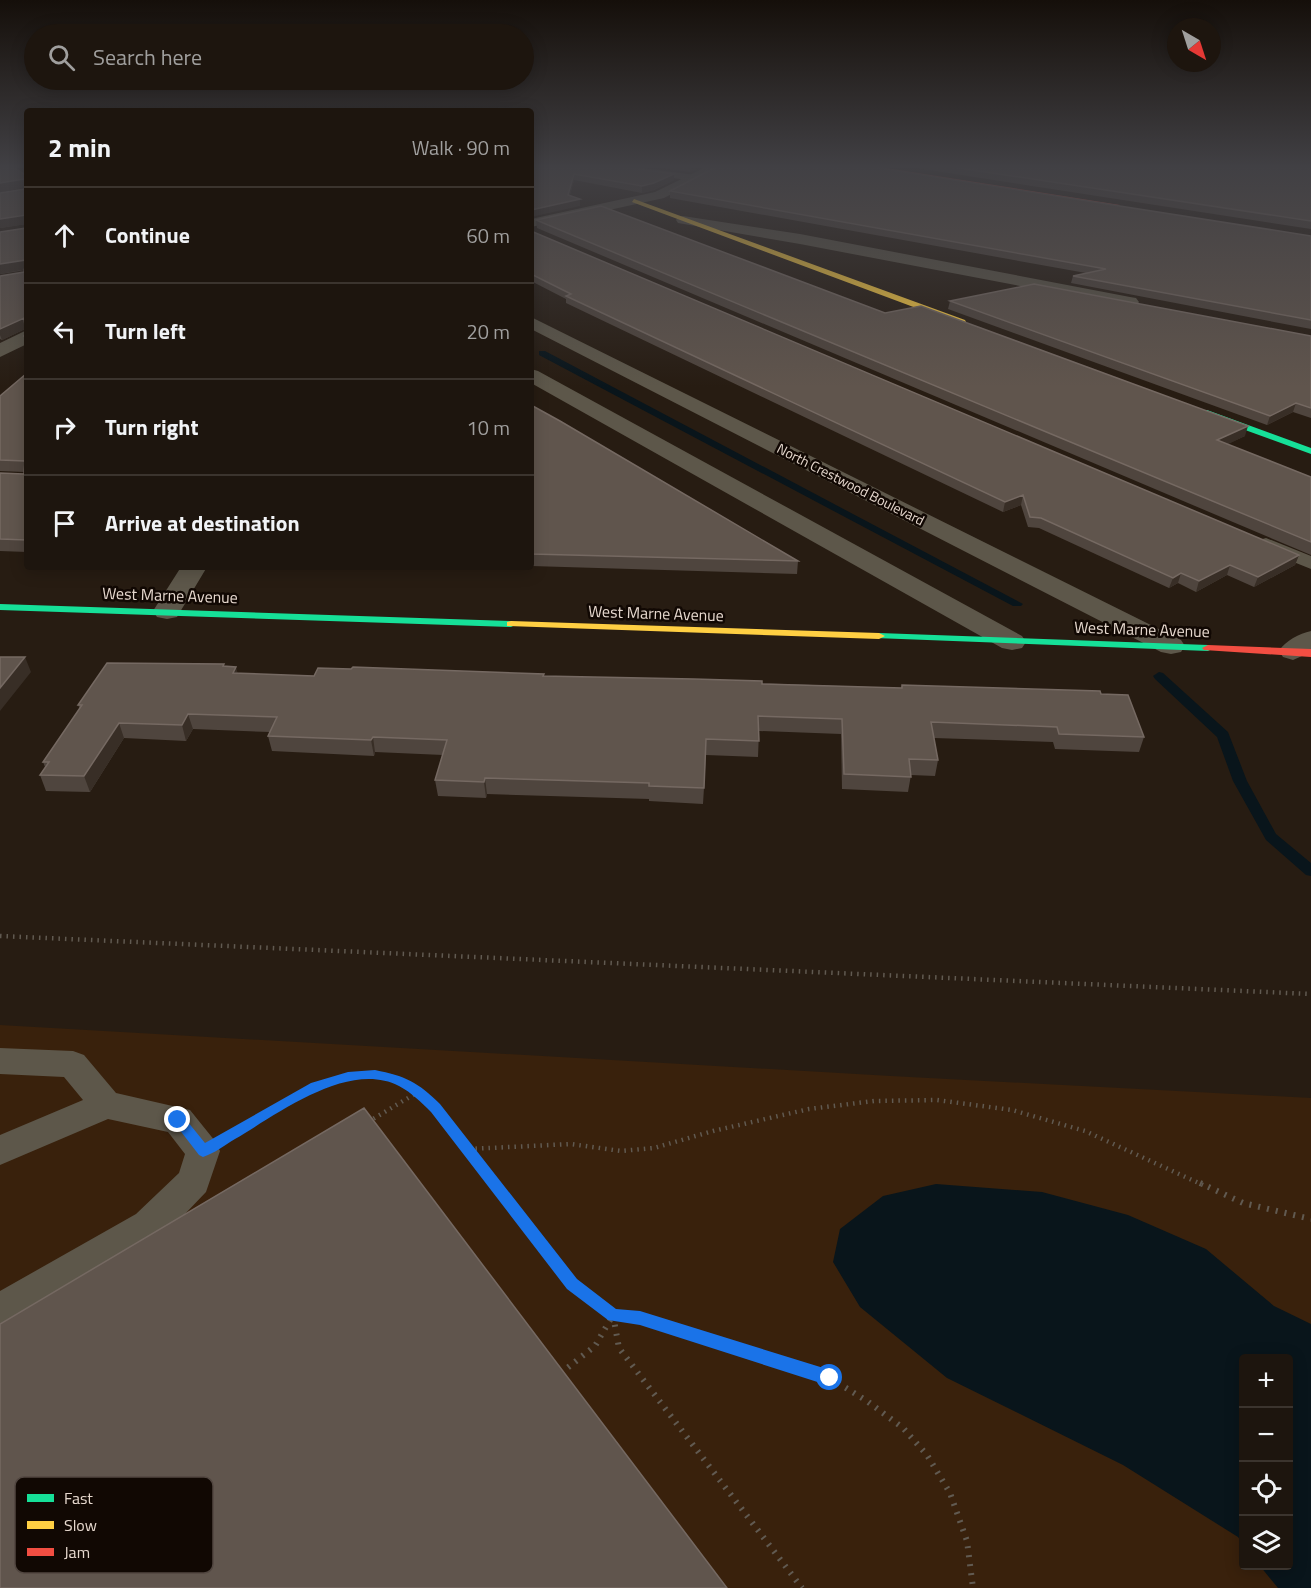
<!DOCTYPE html>
<meta charset="utf-8">
<style>
:root{--surface:#1d150e;--page:#2a221c;--text:#f1f3f6;--muted:#a09f9e;--line:#3b342e}
body{margin:0;font-family:"Titillium Web",sans-serif;background:var(--page);color:var(--text)}
.controls{position:absolute;right:18px;bottom:18px;display:grid;overflow:hidden;border-radius:6px;box-shadow:0 3px 15px #0003}
.controls button{width:54px;height:54px;display:grid;place-items:center;padding:0;border:0;border-bottom:2px solid var(--line);background:var(--surface);color:var(--text);font:30px sans-serif}
.compass{position:absolute;left:1167px;top:18px;width:54px;height:54px;border-radius:50%;background:var(--surface);box-shadow:0 3px 15px #0003;rotate:141deg}
.stop{position:absolute;width:18px;height:18px;margin:-14px;border:4px solid #1a73e8;border-radius:50%;background:#fff}
.stop.end{background:#1a73e8;border-color:#fff;box-shadow:0 2px 6px #0008}
.list{margin:0;padding:0;list-style:none}
h2{display:flex;justify-content:space-between;align-items:center;height:78px;margin:0;padding:0 24px;font-size:26px}
h2 small{font-size:20px;font-weight:400;color:var(--muted)}
.list li{display:grid;grid-template-columns:39px 1fr auto;gap:18px;align-items:center;box-sizing:border-box;height:96px;padding:0 24px;border-top:2px solid var(--line)}
.list b{display:block;font-size:22px;white-space:nowrap}
.list em{font-size:20px;font-style:normal;color:var(--muted)}
.icon{flex:none;width:33px;height:33px;fill:none;stroke:currentColor;stroke-width:2;stroke-linecap:round;stroke-linejoin:round}
.map{position:relative;flex:none;width:1311px;height:1588px;overflow:hidden}
.search{position:absolute;background:var(--surface);box-shadow:0 3px 15px #0003;left:24px;top:24px;width:510px;height:66px;display:flex;align-items:center;gap:15px;box-sizing:border-box;padding:0 21px;border-radius:33px;color:var(--muted);font-size:22px}
.panel{position:absolute;background:var(--surface);box-shadow:0 3px 15px #0003;left:24px;top:108px;width:510px;height:462px;border-radius:6px}
.map>svg:first-child{display:block}
.built{fill:#39210c;fill-rule:evenodd}
.water{fill:#09151b}
.lines{fill:none;stroke-linecap:round;stroke-linejoin:round}
.stream{fill:#09151b;fill-rule:evenodd}
.path-far1{stroke:#615a51;stroke-width:4.5;stroke-dasharray:1.5 5;stroke-linecap:butt}
.path{stroke:#615a51;stroke-width:6;stroke-dasharray:2 7;stroke-linecap:butt}
.lane{fill:#5d574a;fill-rule:evenodd}
.street{fill:#5d574a;fill-rule:evenodd}
.fast{fill:#16e098;fill-rule:evenodd}
.slow{fill:#ffcf43;fill-rule:evenodd}
.jam{fill:#f24e42;fill-rule:evenodd}
.wall{fill:#4f453e}
.shaded-wall{fill:#382e26}
.building{fill:#60554d;stroke:#756962;stroke-width:1.5}
.route{fill:#1a73e8}
.labels{text-anchor:middle;dominant-baseline:central;stroke-width:5;stroke-linejoin:round;paint-order:stroke}
.far-street-label{font-size:14px;fill:#e6d8ce;stroke:#110803}
.street-label{font-size:16px;fill:#e6d8ce;stroke:#110803}
.key{fill:#110803;stroke:#514640;stroke-width:1.5}
.key-label{font-size:16px;fill:#e6d8ce}
</style>
<div class="map">
<svg width="1311" height="1588" viewBox="0 0 1311 1588">
<rect width="100%" height="100%" fill="#271c12"/>
<path class="built" d="M0,1025L891,1076L1311,1098V1588H0ZM1244,1358H1288V1566H1244Z"/>
<path class="water" d="M936,1184L1042,1192L1128,1215L1206,1249L1274,1306L1311,1324V1588H1278L1260,1566H1288V1358H1244L1243,1544L1238,1537L1123,1465L947,1378L860,1307L833,1262L840,1229L883,1196Z"/>
<g class="lines">
<path class="stream" d="M539,351H545L1023,604L1021,606H1013L539,355Z
M1159,672L1163,673L1228,732L1247,781L1276,834L1311,863V876L1306,875L1266,840L1233,781L1217,737L1155,679L1153,676Z"/>
<path class="path-far1" d="M0,936L1311,994
M368,1122L418,1092
M236,1132C284,1104 367,1045 420,1092C449,1118 471,1155 495,1185
M469,1149L571,1144L621,1151L654,1148L713,1131L809,1109L874,1101L937,1100L1012,1110L1085,1131L1203,1185"/>
<path class="path" d="M494,1183L572,1284L613,1315L619,1348L802,1588
M1200,1183L1243,1203L1311,1219
M561,1373L595,1346L613,1315L640,1318L830,1378L867,1401L903,1428L927,1455L950,1493L967,1541L973,1588"/>
<path class="lane" d="M593,165H622L695,175L700,178L695,181L598,168Z
M1266,538L1311,556V569L1259,548L1256,544L1259,540Z
M0,1048L73,1051L84,1055L116,1093L190,1110L215,1141L220,1151L206,1192L162,1238L13,1325L0,1330V1291L136,1214L179,1173L185,1154L168,1132L108,1119L0,1165V1135L83,1100L64,1077L0,1074Z"/>
<path class="street" d="M710,165H727L664,198L531,227V219L655,192Z
M683,216L800,234L1130,297L1136,298L1139,302L1136,306L1130,307L800,244L678,223L676,220L678,217Z
M531,317L1181,640L1185,646L1181,652L1171,654L1161,652L531,329Z
M27,330V344L0,357V343Z
M531,369L538,371L1022,636L1026,642L1022,648L1012,650L1002,648L531,383Z
M181,567H207L177,617L167,619L157,617L153,611Z
M1311,631V652L1293,660L1283,657L1279,651C1286,640 1299,634 1311,631Z"/>
<path class="fast" d="M1201,410H1207L1311,448V454L1201,414Z
M0,604L511,621L517,624L511,627L0,610Z
M879,633L1208,645L1214,648L1208,651L875,638L873,636Z"/>
<path class="slow" d="M634,199L965,320L966,322L959,324L632,202Z
M511,621L879,633L885,636L879,639L507,626V622Z"/>
<path class="jam" d="M852,165H867L1120,205L1117,207Z
M1208,645L1311,649V657L1204,650L1202,648Z"/>
</g>
<path class="wall" d="M0,165L27,176V347L24,336L26,334L25,329L2,340L0,339V276L24,272L25,270L0,274V232L26,228V224L0,228V193L25,189V187L0,192Z
M531,165L674,180L654,190L642,193L574,180L570,195L580,199V206Z
M640,165H705L690,172Z
M897,165H1311V229Z
M670,191L1311,236V329L1071,283L1073,276L1086,273L670,198Z
M536,220L1245,436L1227,444L1311,477V555L537,228Z
M531,231L1299,555L1295,565L1254,587L1227,575L1196,592L1178,583L1169,588L1039,528L1028,527L1021,505L1003,512L566,303V299L531,281Z
M950,301L1311,336V418L1293,412L1267,425L948,309Z
M27,373V552L0,551V473L24,474V472L0,471V396Z
M531,405L798,561L797,574L531,566Z
M224,664V666L238,673L314,676L544,674V676L901,688L902,685L1101,694L1144,737L1139,752L1055,749L1053,742L934,738L938,760L935,776L911,775L908,792L842,789L841,734L759,731L758,757L706,755L703,804L649,801V799L487,794L486,798L438,796L435,780L443,755L375,752L374,756L272,751L268,736L270,732L193,729L186,741L124,738L90,792L46,791L40,775L45,767L43,762L80,709L78,705Z"/>
<path class="shaded-wall" d="M692,165H705L690,172L691,166Z
M574,174V180L568,201V195Z
M674,174V180L654,190L642,193V186Z
M24,179L27,187L0,192V183Z
M580,199V206L531,217V210Z
M26,215L27,224L0,228V219Z
M26,260L27,269L0,274V264Z
M24,318L27,328L2,340L0,335V329Z
M1296,403L1293,412L1267,425L1270,416Z
M1248,426L1245,436L1214,451L1217,440Z
M1023,495L1021,505L1003,512L1005,502Z
M1299,555L1295,565L1254,587L1258,577Z
M1230,565L1227,575L1196,592L1199,581Z
M1181,573L1178,583L1169,588L1173,578Z
M25,657L31,672L0,711V688Z
M236,667L240,682L233,673Z
M188,714L193,729L186,741L182,725Z
M119,723L124,738L90,792L84,776Z
M373,737L375,752L374,756L371,740Z
M485,778L487,794L486,798L484,782Z"/>
<path class="building" d="M0,165H10L27,176V337L24,336L26,334L24,318L0,329V276L24,272L26,260L0,264V232L26,228V215L0,219V193L25,189L27,181L24,179L0,183Z
M531,165H607L674,174L654,183L642,186L574,174L568,195L580,199L531,210Z
M720,165H859L1311,236V320L1073,276L1106,269L670,191Z
M939,165H1311V221Z
M601,206L885,313L921,306L1248,426L1217,440L1311,477V542L536,220Z
M531,231L1299,555L1258,577L1230,565L1199,581L1181,573L1173,578L1041,518L1030,517L1023,495L1005,502L566,296L571,294L531,274Z
M1034,284L1311,336V408L1296,403L1270,416L950,301Z
M27,373V540L0,539V473L24,474L25,461L0,460V396Z
M531,405L560,421L798,561L531,554Z
M0,657H25L0,688Z
M107,663L224,664L223,666L236,667L233,673L314,676L318,668L351,669L353,667L544,674L543,676L694,679L762,681V684L902,688V685L1100,691L1101,694L1128,695L1144,737L1059,734L1057,727L931,722L938,760L909,759L911,777L844,774L842,719L758,716L759,741L706,739L704,788L649,786V783L485,778L484,782L435,780L447,740L373,737L371,740L268,736L277,717L188,714L182,725L119,723L84,776L40,775L49,762H43L82,705H78Z
M364,1108L727,1588H0V1324Z"/>
<linearGradient id="sky" x2="0" y2="1"><stop stop-color="#150f0a"/><stop offset="0.43" stop-color="#414044"/><stop offset="1" stop-color="#414044" stop-opacity="0"/></linearGradient>
<rect width="1311" height="387" fill="url(#sky)"/>
<path class="route" d="M375,1070C405,1076 418,1082 440,1104L577,1279L616,1309L640,1311L830,1370L835,1373L837,1378L835,1383L830,1386L640,1325L608,1320L567,1289L431,1112C421,1102 412,1093 399,1086C348,1060 278,1114 235,1139C225,1145 215,1153 203,1157L199,1155L172,1120L178,1115L183,1116L205,1143L311,1083L348,1072Z"/>
<g class="labels">
<g class="far-street-label">
<text transform="translate(851 484) rotate(27)">North Crestwood Boulevard</text>
</g>
<g class="street-label">
<text transform="translate(170 595) rotate(2)">West Marne Avenue</text>
<text transform="translate(656 613) rotate(2)">West Marne Avenue</text>
<text transform="translate(1142 629) rotate(2)">West Marne Avenue</text>
</g>
</g>
<rect x="15" y="1477" width="198" height="96" rx="9" class="key"/>
<rect x="27" y="1494" width="27" height="8" fill="#16e098"/>
<rect x="27" y="1521" width="27" height="8" fill="#ffcf43"/>
<rect x="27" y="1548" width="27" height="8" fill="#f24e42"/>
<g class="key-label">
<text x="64" y="1504">Fast</text>
<text x="64" y="1531">Slow</text>
<text x="64" y="1558">Jam</text>
</g>
</svg>
<div class="controls">
<button>+</button>
<button>−</button>
<button><svg class="icon" aria-label="locate" viewBox="0 0 24 24"><circle cx="12" cy="12" r="6"/><path d="M12 2v4M12 18v4M2 12h4M18 12h4"/></svg></button>
<button><svg class="icon" aria-label="layers" viewBox="0 0 24 24"><path d="M12 4l9 5-9 5-9-5zM3 14l9 5 9-5"/></svg></button>
</div>
<svg class="compass" viewBox="-18 -18 36 36"><path d="M0-13l5 13h-10z" fill="#e53935"/><path d="M0 13l5-13h-10z" fill="#a09f9e"/></svg>
<div class="stop" style="left:830px;top:1378px"></div>
<div class="stop end" style="left:178px;top:1120px"></div>
<div class="search"><svg class="icon" aria-label="search" viewBox="0 0 24 24"><circle cx="10" cy="10" r="6"/><path d="M15 15l6 6"/></svg>Search here</div>
<section class="panel">
<h2>2 min<small>Walk · 90 m</small></h2>
<ul class="list">
<li><svg class="icon" aria-label="ahead" viewBox="0 0 24 24"><path d="M12 20V5M6 11l6-6 6 6"/></svg><div><b>Continue</b></div><em>60 m</em></li>
<li><svg class="icon" aria-label="left" viewBox="0 0 24 24"><path d="M17 20v-9H6M10 6l-5 5 5 5"/></svg><div><b>Turn left</b></div><em>20 m</em></li>
<li><svg class="icon" aria-label="right" viewBox="0 0 24 24"><path d="M7 20v-9h11M14 6l5 5-5 5"/></svg><div><b>Turn right</b></div><em>10 m</em></li>
<li><svg class="icon" aria-label="arrive" viewBox="0 0 24 24"><path d="M6 21V4h12l-3 4 3 4H6"/></svg><div><b>Arrive at destination</b></div></li>
</ul>
</section>
</div>
